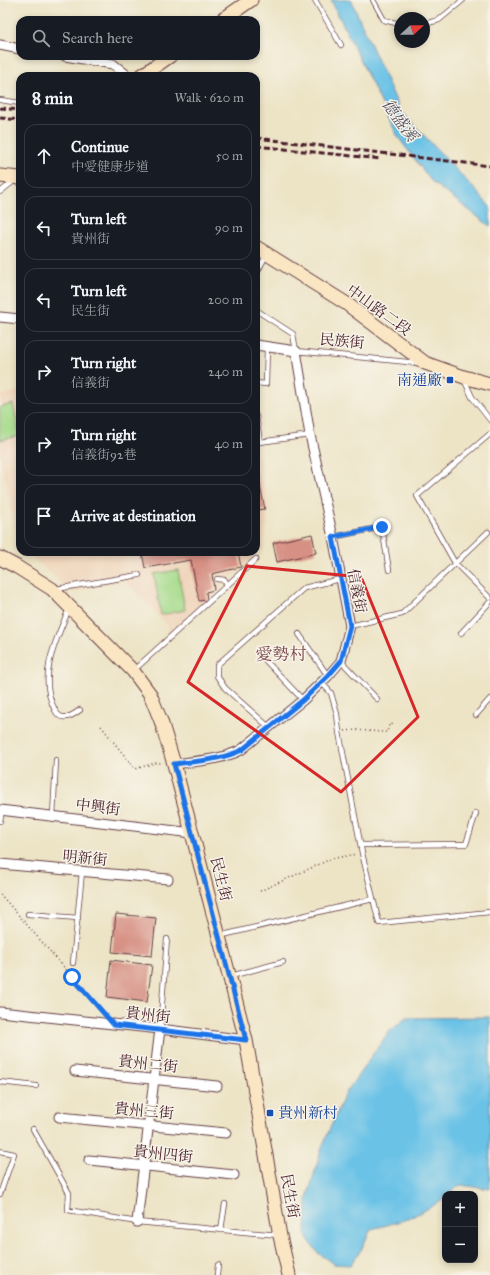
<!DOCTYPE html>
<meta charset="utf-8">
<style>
:root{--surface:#171b24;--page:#20242c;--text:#f1f3f6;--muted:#9ea1a6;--line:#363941}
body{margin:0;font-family:"IM FELL Great Primer","Noto Serif TC",serif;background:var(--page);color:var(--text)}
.controls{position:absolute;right:12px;bottom:12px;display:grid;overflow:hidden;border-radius:8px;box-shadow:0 2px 6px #0003}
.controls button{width:36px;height:36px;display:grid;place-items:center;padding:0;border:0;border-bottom:1px solid var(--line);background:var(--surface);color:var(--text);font:20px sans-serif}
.compass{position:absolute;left:394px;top:12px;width:36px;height:36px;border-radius:50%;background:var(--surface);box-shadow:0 2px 6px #0003;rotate:68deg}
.stop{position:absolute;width:12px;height:12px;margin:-9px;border:3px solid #1a73e8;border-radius:50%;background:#fff}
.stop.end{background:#1a73e8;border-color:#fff;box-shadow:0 1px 4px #0008}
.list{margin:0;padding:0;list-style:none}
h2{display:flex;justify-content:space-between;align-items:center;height:52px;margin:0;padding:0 16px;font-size:17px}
h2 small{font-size:13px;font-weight:400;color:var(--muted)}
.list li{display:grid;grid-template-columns:26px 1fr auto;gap:12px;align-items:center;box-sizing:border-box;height:64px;margin:0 8px 8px;padding:0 8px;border:1px solid var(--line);border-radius:12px}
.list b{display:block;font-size:15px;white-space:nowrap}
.list p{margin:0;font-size:13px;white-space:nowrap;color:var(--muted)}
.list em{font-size:13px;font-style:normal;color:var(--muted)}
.icon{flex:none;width:22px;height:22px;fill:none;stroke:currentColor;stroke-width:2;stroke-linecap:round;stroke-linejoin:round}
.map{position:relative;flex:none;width:490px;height:1275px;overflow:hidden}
.search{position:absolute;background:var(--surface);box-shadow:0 2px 6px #0003;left:16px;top:16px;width:244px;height:44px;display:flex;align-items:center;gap:10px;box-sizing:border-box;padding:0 14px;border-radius:12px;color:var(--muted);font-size:15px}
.panel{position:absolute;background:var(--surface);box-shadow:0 2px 6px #0003;left:16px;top:72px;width:244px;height:484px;border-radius:12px}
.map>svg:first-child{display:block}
.built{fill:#f0d6bc}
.green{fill:#a6db8c;stroke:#787d5c}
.water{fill:#6ac2e7;stroke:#5a7089}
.building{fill:#d79084}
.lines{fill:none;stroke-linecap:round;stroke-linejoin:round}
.lane-casing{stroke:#623d42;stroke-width:6}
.street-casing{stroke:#623d42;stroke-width:11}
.secondary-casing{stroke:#623d42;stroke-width:15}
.path{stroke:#623d42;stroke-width:1.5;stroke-dasharray:1 3;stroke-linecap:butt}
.lane{stroke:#fff;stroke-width:4.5}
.street{stroke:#fff;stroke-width:9}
.secondary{stroke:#fbe6c4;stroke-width:13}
.rail{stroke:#4a1f2b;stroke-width:3;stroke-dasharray:6 3;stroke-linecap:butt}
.route{stroke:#1a73e8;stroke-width:5}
.marked{fill:none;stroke:#d62828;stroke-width:3;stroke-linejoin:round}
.transit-dot{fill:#1a4fb4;stroke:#f7f3e8;stroke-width:1.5}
.labels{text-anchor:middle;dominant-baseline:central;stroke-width:3;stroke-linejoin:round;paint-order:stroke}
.street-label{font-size:15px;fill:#4a1f2b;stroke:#f7f3e8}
.transit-label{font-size:15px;fill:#164399;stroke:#f7f3e8;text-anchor:end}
.water-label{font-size:16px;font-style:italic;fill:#545063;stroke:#f7f3e8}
.quarter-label{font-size:17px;fill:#7b474a;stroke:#f7f3e8}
</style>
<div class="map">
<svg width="490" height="1275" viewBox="0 0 490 1275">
<rect width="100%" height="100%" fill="#f7f3e8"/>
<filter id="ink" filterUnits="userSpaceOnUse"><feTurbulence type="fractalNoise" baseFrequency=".025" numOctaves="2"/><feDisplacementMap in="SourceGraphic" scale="8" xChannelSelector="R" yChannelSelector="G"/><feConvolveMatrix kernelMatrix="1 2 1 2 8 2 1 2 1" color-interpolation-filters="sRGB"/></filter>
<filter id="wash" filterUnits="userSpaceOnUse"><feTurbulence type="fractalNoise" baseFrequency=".012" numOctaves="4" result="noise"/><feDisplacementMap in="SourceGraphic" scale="16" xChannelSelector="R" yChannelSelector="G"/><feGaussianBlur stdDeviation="0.9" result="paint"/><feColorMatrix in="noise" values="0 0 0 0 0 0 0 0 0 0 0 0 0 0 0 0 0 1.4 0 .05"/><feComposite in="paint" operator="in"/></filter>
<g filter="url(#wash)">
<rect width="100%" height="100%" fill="#ede4c6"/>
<path class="built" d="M20,390V547L18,545L0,454V396Z
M256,443L269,509L263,549L167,636L168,626L125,581L71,592L26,552H256Z"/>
<path class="green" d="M13,404L20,436L0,440V407Z
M178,570L185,610L161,615L154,574Z"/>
<path class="water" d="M331,0H351L400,110L478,193L490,207V226L432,182L398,137Z
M490,1017V1189L460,1185L448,1194H445V1197C424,1214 398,1223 371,1229L361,1250L350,1265L334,1264L318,1253L306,1236L307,1199L322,1147L345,1094L388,1033L406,1018Z"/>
<g id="blocks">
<path class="building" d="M256,468L265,509L256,510Z
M312,534L316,553L277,562L273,543Z
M142,552H196L197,554L208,552H238L241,567L212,574L214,590L206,592L207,600L199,601L191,560L145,568Z
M116,914L156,918L152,956L112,952Z
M111,960L152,965L147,1002L107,997Z"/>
</g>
</g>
<g filter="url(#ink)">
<use href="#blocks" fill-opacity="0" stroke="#623d42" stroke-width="1"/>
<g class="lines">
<defs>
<path id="lane" d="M315,0L341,45
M373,0L384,20L400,24
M424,24L439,20L463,0
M0,100L20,103
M0,192L14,181
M256,274L267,254
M256,310L293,334L296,351L418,363
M464,379L472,397L490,420
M256,383L266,384L267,347
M256,416L260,442L310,435
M490,434L417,496L455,563L490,598
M333,537L382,527L389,570
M217,579L225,580L227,586
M56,589L139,575
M69,609C56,640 37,677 55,710C61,723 72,716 80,710
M350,626L402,614L488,532
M461,633L490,602
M299,634L328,676
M266,661L303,700
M341,661L377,699
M134,670L256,559
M322,683L331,693L337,714L339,732L362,853L379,923L490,912
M476,715L490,699
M270,728L225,688L217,676V665L304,588L340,579
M53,816L56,760
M0,821L2,810
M361,845L466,844L476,813
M28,914L78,918
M219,936L373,899
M73,963L82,872
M231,976L283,962
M160,1029L167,939
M0,1082L36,1086
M33,1129L69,1193L68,1210L137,1222L278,1235
M0,1151L14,1154L0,1194
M221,1230L225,1204
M217,1275L218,1265"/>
<path id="street" d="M0,45L20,49
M65,56L113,64L128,76
M0,317L20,319
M174,764C197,761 221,760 241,750L303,700L328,676L341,661L350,626L333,537L310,435L296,351L256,345
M0,810L193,833
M0,864L168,879
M0,1012L160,1029L246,1040
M75,1071L217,1086
M59,1117L226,1133
M89,1160L234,1175
M137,1222L160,1029"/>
<path id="secondary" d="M222,20L251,0
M141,76L170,56
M0,176L20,178
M256,247L347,304L425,363L464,377L490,384
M0,558L17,567L52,589L133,671L150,694L161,721L174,764L246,1040L280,1236L289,1275"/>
</defs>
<use href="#lane" class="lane-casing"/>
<use href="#street" class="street-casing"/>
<use href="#secondary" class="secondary-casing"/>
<path class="path" d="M101,726L135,769L155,763H163
M345,731C359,729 373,732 387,732L389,725L394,724
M260,891L331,859L356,854
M0,894L104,1013
M72,977L73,969"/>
<use href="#lane" class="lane"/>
<use href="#street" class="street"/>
<use href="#secondary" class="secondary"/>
<path class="rail" d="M0,108L20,110
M0,118L20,120
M256,138L490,166
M256,146L381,159"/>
</g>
</g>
<g class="lines" filter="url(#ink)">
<path class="route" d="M72,977L114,1025L246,1040L174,764C197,761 221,760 242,750L303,700L328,676L341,661L350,626L333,537L382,527"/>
</g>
<path class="marked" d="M247,566L361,577L418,717L341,792L188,682Z"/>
<g class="transit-dot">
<rect x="446" y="376" width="8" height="8" rx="2"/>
<rect x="266" y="1109" width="8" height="8" rx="2"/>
</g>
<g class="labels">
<g class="street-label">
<text transform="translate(379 310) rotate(36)">中山路二段</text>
<text transform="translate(342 341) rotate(5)">民族街</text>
<text transform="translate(357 591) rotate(79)">信義街</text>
<text transform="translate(98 807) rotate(7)">中興街</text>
<text transform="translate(85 858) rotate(5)">明新街</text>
<text transform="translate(221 879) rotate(76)">民生街</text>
<text transform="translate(148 1015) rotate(6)">貴州街</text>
<text transform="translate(148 1064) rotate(6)">貴州二街</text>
<text transform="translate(144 1111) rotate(5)">貴州三街</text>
<text transform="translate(163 1154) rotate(6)">貴州四街</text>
<text transform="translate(290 1196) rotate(80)">民生街</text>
</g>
<g class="transit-label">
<text x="442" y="380">南通廠</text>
<text x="278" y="1113" text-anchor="start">貴州新村</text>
</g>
<g class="water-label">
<text transform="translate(400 120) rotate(54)">德盛溪</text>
</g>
<g class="quarter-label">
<text x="281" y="654">愛勢村</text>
</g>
</g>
</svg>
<div class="controls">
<button>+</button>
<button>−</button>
</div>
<svg class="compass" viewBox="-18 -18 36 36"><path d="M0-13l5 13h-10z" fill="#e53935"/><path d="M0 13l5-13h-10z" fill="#9ea1a6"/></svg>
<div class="stop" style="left:72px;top:977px"></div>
<div class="stop end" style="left:382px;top:527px"></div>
<div class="search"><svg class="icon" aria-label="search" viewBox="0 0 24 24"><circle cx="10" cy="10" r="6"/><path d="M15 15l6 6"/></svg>Search here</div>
<section class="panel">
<h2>8 min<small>Walk · 620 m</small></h2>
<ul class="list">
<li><svg class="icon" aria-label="ahead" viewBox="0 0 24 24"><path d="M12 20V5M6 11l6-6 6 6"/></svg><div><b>Continue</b><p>中愛健康步道</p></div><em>50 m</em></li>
<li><svg class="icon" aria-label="left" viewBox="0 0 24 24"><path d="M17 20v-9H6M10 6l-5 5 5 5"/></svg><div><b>Turn left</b><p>貴州街</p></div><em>90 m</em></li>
<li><svg class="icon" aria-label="left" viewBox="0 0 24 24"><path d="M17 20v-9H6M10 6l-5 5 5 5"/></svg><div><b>Turn left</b><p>民生街</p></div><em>200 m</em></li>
<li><svg class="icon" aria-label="right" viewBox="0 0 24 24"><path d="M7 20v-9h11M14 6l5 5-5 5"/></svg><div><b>Turn right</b><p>信義街</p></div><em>240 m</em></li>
<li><svg class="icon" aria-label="right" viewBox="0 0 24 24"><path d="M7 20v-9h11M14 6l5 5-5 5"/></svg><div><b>Turn right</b><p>信義街92巷</p></div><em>40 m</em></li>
<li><svg class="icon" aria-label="arrive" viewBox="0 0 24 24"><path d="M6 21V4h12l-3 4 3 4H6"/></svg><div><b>Arrive at destination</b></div></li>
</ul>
</section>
</div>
